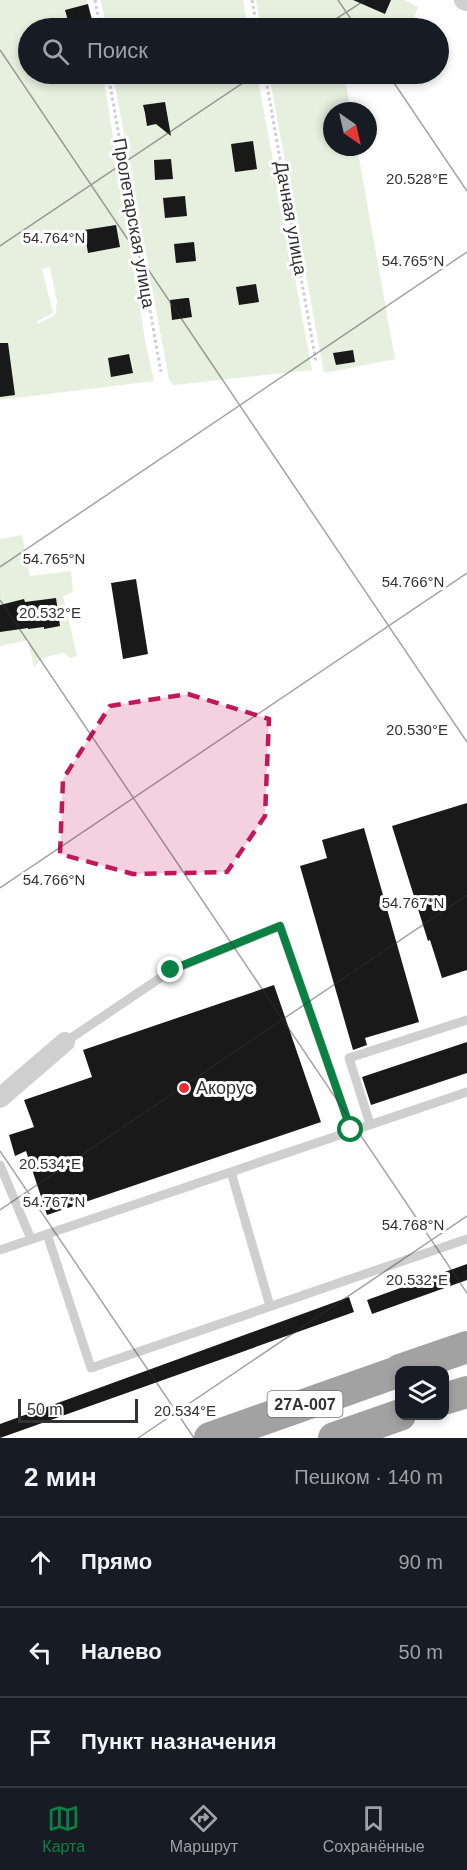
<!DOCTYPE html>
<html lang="ru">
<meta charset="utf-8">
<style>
:root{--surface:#171b24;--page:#20242c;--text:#f1f3f6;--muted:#9ea1a6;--line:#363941;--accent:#0b8043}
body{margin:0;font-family:Arial,sans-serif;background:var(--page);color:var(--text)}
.controls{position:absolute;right:18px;bottom:18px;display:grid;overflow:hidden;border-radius:12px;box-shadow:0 3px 9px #0003}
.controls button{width:54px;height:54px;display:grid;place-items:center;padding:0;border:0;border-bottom:2px solid var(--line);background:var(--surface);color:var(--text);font:30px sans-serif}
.compass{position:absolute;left:323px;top:102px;width:54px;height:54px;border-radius:50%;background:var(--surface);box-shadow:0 3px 9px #0003;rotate:146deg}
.scale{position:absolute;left:18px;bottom:15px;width:120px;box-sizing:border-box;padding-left:6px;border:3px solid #323232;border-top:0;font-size:16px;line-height:21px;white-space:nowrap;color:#323232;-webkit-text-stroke:4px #fff;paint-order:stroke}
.stop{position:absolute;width:18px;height:18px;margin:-14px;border:4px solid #0b8043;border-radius:50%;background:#fff}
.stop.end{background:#0b8043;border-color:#fff;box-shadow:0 2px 6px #0008}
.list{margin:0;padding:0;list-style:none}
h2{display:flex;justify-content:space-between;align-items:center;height:78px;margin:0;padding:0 24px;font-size:26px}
h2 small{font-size:20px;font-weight:400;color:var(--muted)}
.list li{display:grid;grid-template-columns:39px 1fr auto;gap:18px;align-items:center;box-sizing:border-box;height:90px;padding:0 24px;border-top:2px solid var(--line)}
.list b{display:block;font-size:22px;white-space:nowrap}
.list em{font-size:20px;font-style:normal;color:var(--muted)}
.icon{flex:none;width:33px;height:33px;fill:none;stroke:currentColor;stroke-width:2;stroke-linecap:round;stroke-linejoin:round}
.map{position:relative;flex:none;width:467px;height:1438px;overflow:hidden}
.search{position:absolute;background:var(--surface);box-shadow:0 3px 9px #0003;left:18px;right:18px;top:18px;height:66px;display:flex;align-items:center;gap:15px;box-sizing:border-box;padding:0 21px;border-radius:33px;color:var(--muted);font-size:22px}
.sheet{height:348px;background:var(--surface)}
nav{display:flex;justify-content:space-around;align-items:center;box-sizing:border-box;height:84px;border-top:2px solid var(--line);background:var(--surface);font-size:16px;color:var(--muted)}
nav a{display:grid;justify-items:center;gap:3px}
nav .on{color:var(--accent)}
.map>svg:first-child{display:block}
.green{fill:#e7efdf;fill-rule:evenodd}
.building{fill:#191919}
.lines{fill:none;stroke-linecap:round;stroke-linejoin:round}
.path{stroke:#cfcfcf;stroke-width:3;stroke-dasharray:3 3;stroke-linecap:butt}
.service{stroke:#cfcfcf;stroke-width:9}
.minor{stroke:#cfcfcf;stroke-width:20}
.trunk{stroke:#a2a2a2;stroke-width:32}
.route{stroke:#0b8043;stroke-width:8}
.marked{fill:#c2185b;fill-opacity:0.2;stroke:#c2185b;stroke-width:4.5;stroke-dasharray:12 8;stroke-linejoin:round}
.ticks{fill:none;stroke:#323232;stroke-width:1.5;stroke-opacity:0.45}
.poi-dot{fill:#f22a34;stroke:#fff;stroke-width:2}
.labels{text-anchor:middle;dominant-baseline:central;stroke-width:6;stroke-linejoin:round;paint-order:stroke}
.shield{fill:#fff;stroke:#707070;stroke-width:1.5}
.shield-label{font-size:16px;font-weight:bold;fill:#323232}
.street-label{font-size:18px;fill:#323232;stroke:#fff}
.poi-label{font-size:18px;fill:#323232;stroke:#fff;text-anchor:start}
.ticks-label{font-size:15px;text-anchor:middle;fill:#323232;stroke:#fff;stroke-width:6;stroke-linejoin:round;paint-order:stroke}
</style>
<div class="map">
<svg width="467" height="1438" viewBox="0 0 467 1438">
<rect width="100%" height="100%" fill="#fff"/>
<path class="green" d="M0,0H87L92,28H28V74H103L145,340L154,381L0,400ZM50,267L57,302L55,315L38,324L37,321L53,313L42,269Z
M101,0H243L248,28H106Z
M256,0H404L418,7L411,28H261Z
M113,74H257L312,370L174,385L169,380Z
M269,74H420L346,83L345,77L350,111H332V147H357L395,359L324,373Z
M22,535L30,576L71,571L73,592L63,596L77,656L70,658L64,653C52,655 40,657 34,668L28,640L0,646V539Z"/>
<path class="building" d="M353,0H391L385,14Z
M88,4L94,28H70L65,10Z
M165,102L171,136L156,124L147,126L145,113L143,105Z
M253,141L257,169L235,172L231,144Z
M171,159L173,179L155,180L154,160Z
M185,196L187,216L165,218L163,198Z
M116,225L120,247L88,253L84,230Z
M194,242L196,261L176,263L174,244Z
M256,284L259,302L239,305L236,287Z
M186,298H189L192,317L172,320L170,300Z
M0,343H8L15,395L0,397Z
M353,350L355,362L336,365L333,353Z
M129,354L133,373L111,377L108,358Z
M136,579L148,654L123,659L111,583Z
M56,598L60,626L44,629V627L28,629V628L0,632V605L24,599L25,602Z
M467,803V970L442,978L430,940L428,941L392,826Z
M364,828L419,1022L365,1038L367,1045L353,1050L300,866L327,858L322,840Z
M274,985L321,1122L47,1215L26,1151L15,1156L9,1135L34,1127L24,1100L92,1077L83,1050Z
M467,1042V1073L371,1105L362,1077Z
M467,1264V1280L372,1314L367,1300Z
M349,1297L354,1312L0,1438V1424Z"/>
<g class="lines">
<path class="path" d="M95,0L100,28
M252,0L257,28
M108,74L161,372
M265,74L316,362"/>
<path class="service" d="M65,1042L172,970L280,926L351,1130
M370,1124L349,1058L467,1020
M0,1165L31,1239
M231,1172L270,1306
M47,1234L91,1368L467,1239
M0,1250L467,1092"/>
<path class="minor" d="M464,0L467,1
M0,1098L65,1042"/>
<path class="trunk" d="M400,1370L467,1347
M444,1399L467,1392
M210,1438L400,1371
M334,1438L400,1415"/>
</g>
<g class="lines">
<path class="route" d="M171,970L280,926L351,1130"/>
</g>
<path class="marked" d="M188,694L269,719L265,816L227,872L133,874L60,854L63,779L110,706Z"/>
<path class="ticks" d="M338,0L357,28M322,28L365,0M0,50L467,742M388,74L467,191M0,246L256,74M0,567L467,252M0,600L467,1293M0,888L467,573M0,1151L194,1438M0,1210L467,895M138,1438L467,1216"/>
<circle class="poi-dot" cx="184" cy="1088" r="6"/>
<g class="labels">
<rect class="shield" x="267.5" y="1391" width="75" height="26" rx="4.5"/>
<g class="shield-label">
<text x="305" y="1404">27А-007</text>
</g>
<g class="street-label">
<text transform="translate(291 218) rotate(80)">Дачная улица</text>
<text transform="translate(134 223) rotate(80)">Пролетарская улица</text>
</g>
<g class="poi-label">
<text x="196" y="1088">Акорус</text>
</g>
</g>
<g class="ticks-label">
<text x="417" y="184">20.528°E</text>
<text x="54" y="243">54.764°N</text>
<text x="413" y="266">54.765°N</text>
<text x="54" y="564">54.765°N</text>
<text x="413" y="587">54.766°N</text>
<text x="50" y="618">20.532°E</text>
<text x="417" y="735">20.530°E</text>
<text x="54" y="885">54.766°N</text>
<text x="413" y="908">54.767°N</text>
<text x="50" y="1169">20.534°E</text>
<text x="54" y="1207">54.767°N</text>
<text x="413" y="1230">54.768°N</text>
<text x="417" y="1285">20.532°E</text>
<text x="185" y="1416">20.534°E</text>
</g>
</svg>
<div class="controls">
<button><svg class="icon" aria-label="layers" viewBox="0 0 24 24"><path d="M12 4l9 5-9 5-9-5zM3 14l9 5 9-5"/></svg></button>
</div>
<svg class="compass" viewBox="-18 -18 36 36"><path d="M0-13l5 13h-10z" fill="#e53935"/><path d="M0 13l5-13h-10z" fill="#9ea1a6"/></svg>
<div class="scale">50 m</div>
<div class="stop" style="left:351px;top:1130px"></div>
<div class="stop end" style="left:171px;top:970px"></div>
<div class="search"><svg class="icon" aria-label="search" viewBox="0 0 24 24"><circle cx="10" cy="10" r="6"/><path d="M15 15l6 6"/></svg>Поиск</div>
</div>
<section class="sheet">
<h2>2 мин<small>Пешком · 140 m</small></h2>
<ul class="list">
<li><svg class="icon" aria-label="ahead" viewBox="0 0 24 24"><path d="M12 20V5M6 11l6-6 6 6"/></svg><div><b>Прямо</b></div><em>90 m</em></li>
<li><svg class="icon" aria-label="left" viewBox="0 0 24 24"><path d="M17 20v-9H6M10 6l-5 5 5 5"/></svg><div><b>Налево</b></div><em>50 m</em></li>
<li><svg class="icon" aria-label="arrive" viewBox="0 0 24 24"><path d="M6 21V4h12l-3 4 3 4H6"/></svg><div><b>Пункт назначения</b></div></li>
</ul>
</section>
<nav>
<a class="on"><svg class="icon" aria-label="map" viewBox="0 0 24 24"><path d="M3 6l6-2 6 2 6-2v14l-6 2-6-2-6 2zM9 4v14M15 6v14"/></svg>Карта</a>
<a><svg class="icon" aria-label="directions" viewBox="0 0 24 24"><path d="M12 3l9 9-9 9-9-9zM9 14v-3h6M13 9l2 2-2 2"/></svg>Маршрут</a>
<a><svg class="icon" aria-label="saved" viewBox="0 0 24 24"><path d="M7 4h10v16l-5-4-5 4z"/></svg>Сохранённые</a>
</nav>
